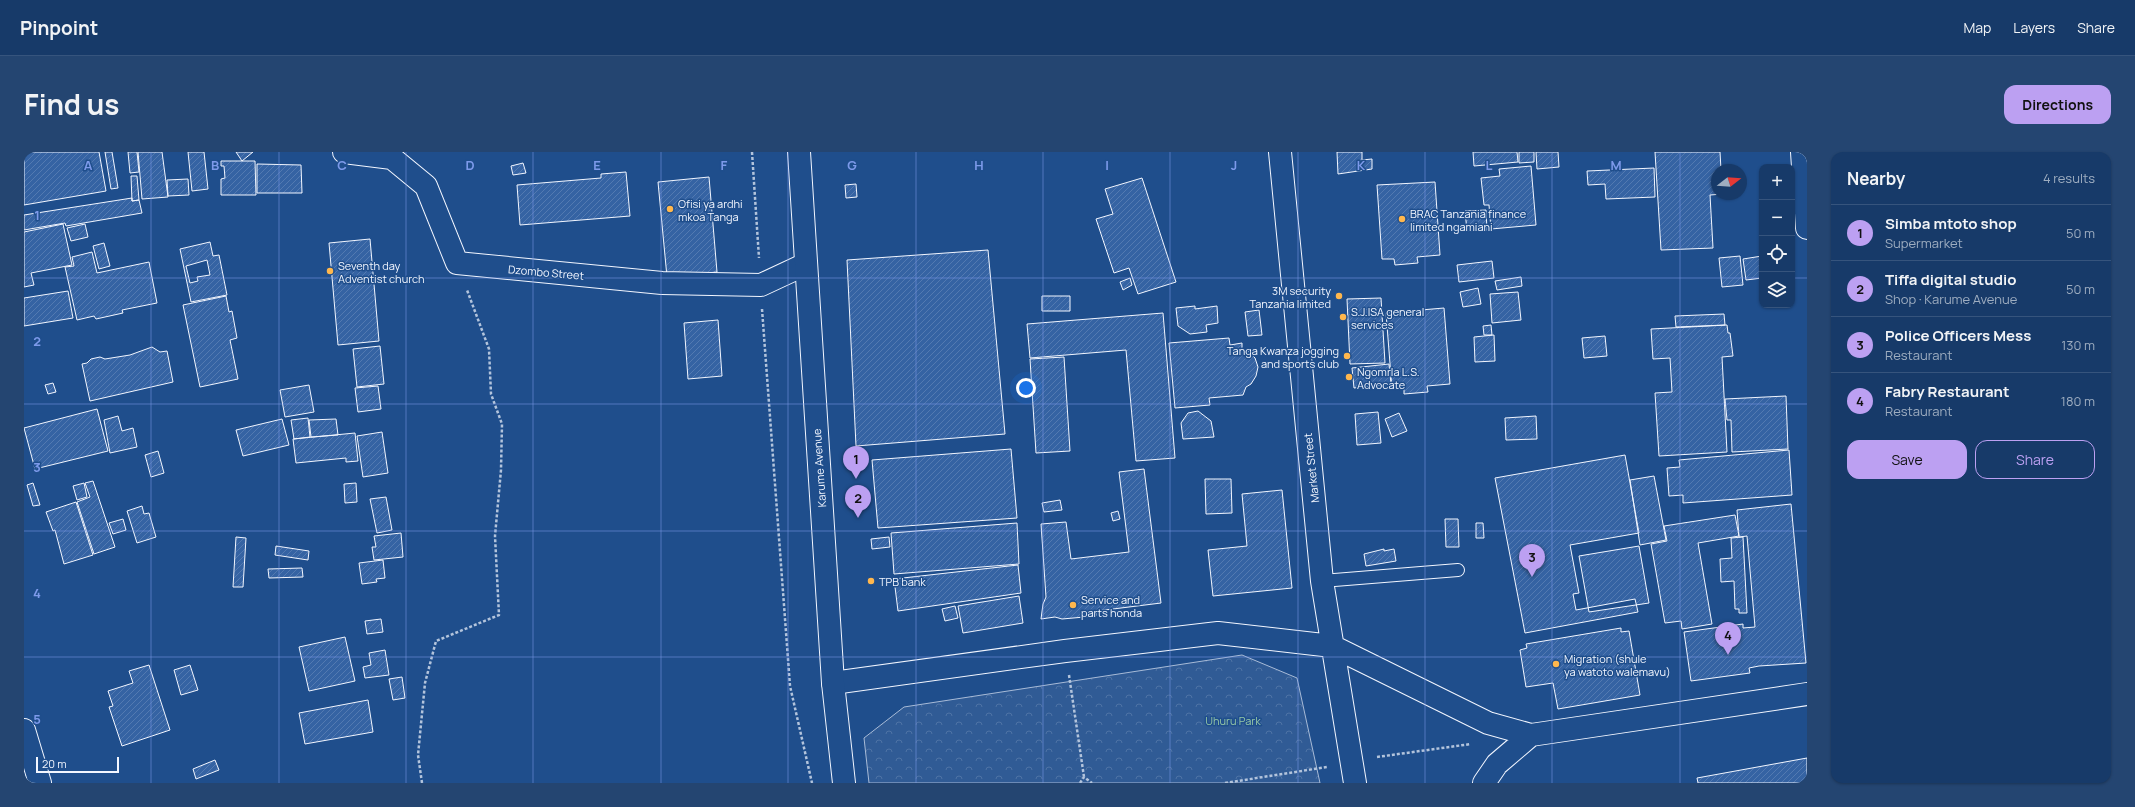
<!DOCTYPE html>
<meta charset="utf-8">
<style>
:root{--surface:#173a69;--page:#244571;--text:#f1f3f6;--muted:#9eadc0;--line:#36547d;--accent:#bca0f2}
body{margin:0;font-family:Manrope,sans-serif;background:var(--page);color:var(--text)}
.controls{position:absolute;right:12px;top:12px;display:grid;overflow:hidden;border-radius:8px;box-shadow:0 1px 3px #0004}
.controls button{width:36px;height:36px;display:grid;place-items:center;padding:0;border:0;border-bottom:1px solid var(--line);background:var(--surface);color:var(--text);font:20px sans-serif}
.compass{position:absolute;left:1687px;top:12px;width:36px;height:36px;border-radius:50%;background:var(--surface);box-shadow:0 1px 3px #0004;rotate:73deg}
.scale{position:absolute;left:12px;bottom:10px;width:83px;box-sizing:border-box;padding-left:4px;border:2px solid #f2f6ff;border-top:0;font-size:11px;line-height:14px;white-space:nowrap;color:#f2f6ff;-webkit-text-stroke:3px #1f4e8c;paint-order:stroke}
.you{position:absolute;left:1002px;top:236px;width:14px;height:14px;margin:-10px;border:3px solid #fff;border-radius:50%;background:#1a73e8;box-shadow:0 0 0 6px #1a73e833}
.badge{display:grid;place-items:center;width:26px;height:26px;border-radius:50%;background:var(--accent);color:#111;font-size:13px;font-weight:700}
.pin{position:absolute;translate:-50% -33px;filter:drop-shadow(0 1px 2px #0008)}
.pin::after{content:'';position:absolute;top:21px;width:14px;height:12px;background:inherit;clip-path:polygon(0 0,100% 0,50% 100%)}
.list{margin:0;padding:0;list-style:none}
h2{display:flex;justify-content:space-between;align-items:center;height:52px;margin:0;padding:0 16px;font-size:17px}
h2 small{font-size:13px;font-weight:400;color:var(--muted)}
.list li{display:grid;grid-template-columns:26px 1fr auto;gap:12px;align-items:center;box-sizing:border-box;height:56px;padding:0 16px;border-top:1px solid var(--line)}
.list b{display:block;font-size:15px;white-space:nowrap}
.list p{margin:0;font-size:13px;white-space:nowrap;color:var(--muted)}
.list em{font-size:13px;font-style:normal;color:var(--muted)}
.actions{display:flex;gap:8px;padding:12px 16px}
.actions a{flex:1;padding:9px 0;border:1px solid var(--accent);border-radius:12px;text-align:center;font-size:14px;color:var(--accent)}
.actions .main{background:var(--accent);color:#111}
.icon{flex:none;width:22px;height:22px;fill:none;stroke:currentColor;stroke-width:2;stroke-linecap:round;stroke-linejoin:round}
.map{position:relative;flex:none;width:1783px;height:631px;overflow:hidden;border-radius:12px}
header{display:flex;align-items:center;gap:24px;box-sizing:border-box;height:56px;padding:0 20px;background:var(--surface);border-bottom:1px solid var(--line)}
header strong{font-size:19px}
nav{display:flex;gap:22px;margin-inline-start:auto;font-size:14px}
.intro{display:flex;align-items:center;justify-content:space-between;box-sizing:border-box;height:96px;padding:0 24px}
h1{margin:0;font-size:28px}
.button{padding:10px 18px;border-radius:12px;background:var(--accent);color:#111;font-size:14px;font-weight:700}
main{display:flex;gap:24px;padding:0 24px}
aside{flex:1;background:var(--surface);border-radius:12px;box-shadow:0 1px 3px #0004}
.map>svg:first-child{display:block}
.forest{fill:url(#forest-crowns);stroke:#a8bbd7}
.building{fill:url(#building-hatch);stroke:#f2f6ff;fill-rule:evenodd}
.lines{fill:none;stroke-linecap:round;stroke-linejoin:round}
.lane-casing{stroke:#f2f6ff;stroke-width:14}
.street-casing{stroke:#f2f6ff;stroke-width:24}
.secondary-casing{stroke:#f2f6ff;stroke-width:24}
.primary-casing{stroke:#f2f6ff;stroke-width:24}
.path{stroke:#b3c4dc;stroke-width:2.5;stroke-dasharray:3 2;stroke-linecap:butt}
.lane{stroke:#1f4e8c;stroke-width:12}
.street{stroke:#1f4e8c;stroke-width:22}
.secondary{stroke:#1f4e8c;stroke-width:22}
.primary{stroke:#1f4e8c;stroke-width:22}
.grid{fill:none;stroke:#7d9aea;stroke-width:1;stroke-opacity:0.55}
.poi-dot{fill:#ffb74d;stroke:#1f4e8c;stroke-width:1.5}
.labels{text-anchor:middle;dominant-baseline:central;stroke-width:3;stroke-linejoin:round;paint-order:stroke}
.poi-label{font-size:11px;fill:#f2f6ff;stroke:#1f4e8c;text-anchor:start}
.street-label{font-size:11px;fill:#f2f6ff;stroke:#1f4e8c}
.park-label{font-size:11px;fill:#97c8a6;stroke:#1f4e8c}
.grid-label{font-size:13px;text-anchor:middle;font-weight:bold;fill:#7d9aea;stroke:#1f4e8c;stroke-width:3;stroke-linejoin:round;paint-order:stroke}
</style>
<header>
<strong>Pinpoint</strong>
<nav><a>Map</a><a>Layers</a><a>Share</a></nav>
</header>
<div class="intro"><h1>Find us</h1><a class="button">Directions</a></div>
<main>
<div class="map">
<svg width="1783" height="631" viewBox="0 0 1783 631">
<defs>
<pattern id="forest-crowns" width="20" height="18" patternUnits="userSpaceOnUse"><rect width="20" height="18" fill="#305b95"/><path d="M2 6a3 3 0 1 1 6 0M12 15a3 3 0 1 1 6 0" fill="none" stroke="#4e73a5"/></pattern>
<pattern id="building-hatch" width="6" height="6" patternUnits="userSpaceOnUse"><rect width="6" height="6" fill="#3563a3"/><path d="M-1 1l2-2M0 6l6-6M5 7l2-2" fill="none" stroke="#537ab1"/></pattern>
</defs>
<rect width="100%" height="100%" fill="#1f4e8c"/>
<path class="forest" d="M1218,503L1273,526L1296,631H845L840,586L880,555Z"/>
<path class="building" d="M0,0H75L82,39L0,53Z
M81,0H88L94,36L87,37Z
M104,0H113L115,20L106,21Z
M114,0H138L144,45L118,47Z
M164,0H180L184,37L168,39Z
M212,0H229L218,9Z
M1313,0H1338V8L1348,7V17L1314,22Z
M1449,0H1493L1494,10L1450,14Z
M1495,0H1510V10L1495,11Z
M1512,0H1534L1535,15L1513,17Z
M1631,0H1696L1697,18H1693V42H1699L1686,43L1689,96L1637,98Z
M197,9H231L232,43H197V27L201,26L200,14H197Z
M499,11L502,21L489,23L487,14Z
M233,12L277,13L278,41H233Z
M1507,14L1512,73L1467,77L1465,53H1460L1457,26L1476,24L1475,17Z
M1630,16L1631,45L1582,47L1581,32L1564,33L1563,19Z
M602,20L606,64L496,73L493,33L577,26V22Z
M107,24H113L115,48L108,49Z
M685,25L693,120L643,125L634,30Z
M1118,26L1152,130L1114,142L1105,116L1090,121L1072,67L1089,62L1081,37Z
M164,27L165,43L144,44L143,28Z
M1411,30L1416,103L1393,105L1394,111L1371,113L1370,107H1358L1353,33Z
M832,32L833,45L822,46L821,33Z
M108,46V49L115,48L118,61L42,74L41,71L0,78V63Z
M1462,58L1463,78L1443,79L1441,59Z
M39,72L48,113L7,121L10,133L0,135V80Z
M61,72L64,85L47,89L43,76Z
M346,87L355,189L314,193L305,91Z
M186,90L189,104L195,103L203,143L167,150L156,97ZM183,108L186,123L173,125L174,129L166,131L162,114Z
M80,91L86,114L75,117L69,94Z
M964,98L981,282L832,294L823,108Z
M68,100L73,121L125,110L133,151L98,158L99,161L72,167L70,164L53,168L41,115L50,114L48,105Z
M1716,104L1719,133L1698,135L1695,106Z
M1738,104V126L1722,128L1719,107Z
M1468,109L1470,126L1435,130L1433,113Z
M1497,125L1498,134L1473,138L1471,129Z
M1106,126L1108,133L1099,138L1096,130Z
M1454,136L1457,152L1439,155L1436,140Z
M44,139L49,166L0,174V146Z
M1494,140L1497,168L1468,171L1466,142Z
M202,144L205,160L208,159L213,186L206,188L214,227L176,235L159,153Z
M1018,144H1046V159H1018Z
M1357,146L1361,211L1326,212L1323,147Z
M1171,154V157L1193,154L1194,171L1182,173L1183,180L1166,182L1154,174L1152,156Z
M1420,156L1426,232L1403,234L1404,240L1380,242V236L1368,237L1362,161Z
M1235,158L1238,183L1224,184L1221,160Z
M1139,161L1151,306L1112,309L1102,198L1006,206L1003,172Z
M1700,162L1701,173L1652,175L1651,164Z
M694,168L698,224L664,227L660,171Z
M1467,173L1468,183H1460L1459,174Z
M1703,173L1704,181H1706L1709,204L1698,205L1703,300L1635,304L1631,241L1648,240L1646,206L1629,207L1627,177Z
M1470,183L1471,209L1451,210L1450,185Z
M1581,184L1583,204L1560,206L1558,186Z
M1205,186L1206,193L1218,191V197L1224,199L1231,206L1234,215L1232,224L1227,232L1222,235L1219,243L1185,246L1186,253L1151,256L1145,191Z
M356,194L360,232L333,235L329,197Z
M128,195L136,200L143,199L149,230L66,249L58,212L63,211L67,207L76,205L81,207L106,203Z
M1040,205L1046,299L1012,301L1006,207Z
M1365,212L1367,232L1330,236L1328,216Z
M29,231L32,240L24,242L21,233Z
M285,233L290,260L261,265L256,238Z
M354,234L357,257L334,260L331,236Z
M1762,244L1764,297L1708,300L1707,268H1703L1701,247Z
M73,257L84,299L11,317L0,276Z
M1174,259L1187,269L1190,285L1159,287L1157,271L1164,261Z
M1354,260L1357,291L1333,293L1331,262Z
M1375,261L1383,279L1368,285L1361,267Z
M94,264L98,279L109,276L113,295L86,301L80,268Z
M1512,264L1513,287L1482,288L1481,266Z
M284,266L286,285L270,287L267,268Z
M258,267L265,293L219,304L212,278Z
M312,267L314,283L287,285L285,268Z
M358,280L364,321L339,325L333,284Z
M331,281L334,309L322,310V306L272,311L269,287Z
M987,297L993,366L854,376L848,308Z
M1765,298L1768,343L1659,351V343L1645,344L1643,316L1656,315L1655,308Z
M134,299L140,321L127,325L121,303Z
M1601,303L1615,381L1546,393L1555,441L1549,442L1552,458L1611,447L1614,460L1501,481L1471,326Z
M1120,317L1137,451L1073,459L1072,464L1038,467L1031,465L1017,467L1019,452L1022,445L1017,372L1042,370L1047,407L1105,400L1095,320Z
M1630,324L1642,388L1616,393L1606,328Z
M1181,327H1207L1208,361L1182,362Z
M69,329L91,395L70,402L53,350L66,345L61,331Z
M9,331L16,353L9,354L3,333Z
M60,331L63,345L53,348L49,334Z
M332,331L333,350L321,351L320,332Z
M1258,338L1268,436L1189,444L1184,398L1223,394L1218,342Z
M362,345L368,378L353,381L346,347Z
M1036,348L1038,358L1020,360L1018,351Z
M52,350L69,403L40,412L31,378L29,379L22,360Z
M1767,352L1782,511L1735,514L1725,516L1726,521L1667,529L1660,480L1719,472V476L1731,475L1723,384L1715,385L1713,358Z
M118,354L120,362L125,361L132,385L113,391L103,359Z
M1094,359L1096,367L1089,369L1087,361Z
M1711,363L1715,384L1674,391L1688,472L1658,477L1657,469L1641,471L1627,392L1643,389L1640,374Z
M99,367L102,378L89,382L85,371Z
M1421,367H1434L1435,395H1422Z
M993,371L995,412L870,422L867,381Z
M1452,371H1459L1460,386H1452Z
M377,381L379,405L350,408L348,395H352L350,384Z
M212,385L222,386L219,435H209Z
M865,385L866,395L848,397L847,387Z
M1719,385L1723,461H1715V457H1711L1710,429L1697,430L1696,407L1708,406L1707,386Z
M252,394L285,399L284,408L251,403Z
M1615,394L1625,451L1565,460L1555,404Z
M1360,397V399L1370,397L1372,409L1342,414L1340,402Z
M359,408L361,426L352,427L353,430L338,432L335,411Z
M994,413L997,441L874,459L870,427Z
M278,416L279,425L245,426L244,417Z
M995,444L999,471L939,481L934,454Z
M931,454L934,466L921,469L918,457Z
M357,467L359,480L343,482L341,469Z
M1597,476V480L1605,479L1616,543L1534,557L1529,531L1502,535L1496,498L1503,496L1502,492Z
M321,485L331,529L285,539L275,495Z
M361,498L365,523L341,526L339,515L347,513L345,501Z
M125,513L146,578L98,594L85,555L89,554L84,539L109,531L105,519Z
M166,513L174,538L157,543L150,518Z
M378,525L381,546L369,548L365,527Z
M344,548L349,580L281,592L275,561Z
M1783,606V631H1674L1673,626Z
M191,608L195,618L172,627L169,617Z"/>
<g class="lines">
<defs>
<path id="lane" d="M1298,429L1434,418"/>
<path id="street" d="M320,0L368,6L402,34L433,111L638,131L737,133L782,112
M1256,0L1298,429L1331,631
M809,531L1041,499L1194,481L1308,494L1464,571L1507,583L1783,542
M1460,631L1473,612L1507,583"/>
<path id="secondary" d="M775,0L809,531L820,631
M1778,0L1783,76"/>
<path id="primary" d="M0,578L16,631"/>
</defs>
<use href="#lane" class="lane-casing"/>
<use href="#street" class="street-casing"/>
<use href="#secondary" class="secondary-casing"/>
<use href="#primary" class="primary-casing"/>
<path class="path" d="M728,0L735,106
M738,157L766,534L788,631
M1045,523L1060,625
M1353,605L1447,592
M398,631L394,603L401,531L412,489L475,463L471,384L477,318L478,272L467,242L465,197L443,138
M1056,631L1060,625L1068,631
M1201,631L1303,615"/>
<use href="#lane" class="lane"/>
<use href="#street" class="street"/>
<use href="#secondary" class="secondary"/>
<use href="#primary" class="primary"/>
</g>
<path class="grid" d="M127,0V631M255,0V631M382,0V631M509,0V631M637,0V631M764,0V631M892,0V631M1019,0V631M1146,0V631M1274,0V631M1401,0V631M1528,0V631M1656,0V631M0,126H1738M1768,126H1783M0,252H1783M0,379H1783M0,505H1783"/>
<g class="poi-dot">
<circle cx="646" cy="57" r="4"/>
<circle cx="1378" cy="67" r="4"/>
<circle cx="306" cy="119" r="4"/>
<circle cx="1315" cy="144" r="4"/>
<circle cx="1319" cy="165" r="4"/>
<circle cx="1323" cy="204" r="4"/>
<circle cx="1325" cy="225" r="4"/>
<circle cx="847" cy="429" r="4"/>
<circle cx="1049" cy="453" r="4"/>
<circle cx="1532" cy="512" r="4"/>
</g>
<g class="labels">
<g class="poi-label">
<text x="654" y="51">Ofisi ya ardhi<tspan x="654" dy="13">mkoa Tanga</tspan></text>
<text x="1386" y="61">BRAC Tanzania finance<tspan x="1386" dy="13">limited ngamiani</tspan></text>
<text x="314" y="113">Seventh day<tspan x="314" dy="13">Adventist church</tspan></text>
<text x="1307" y="138" text-anchor="end">3M security<tspan x="1307" dy="13">Tanzania limited</tspan></text>
<text x="1327" y="159">S.J.ISA general<tspan x="1327" dy="13">services</tspan></text>
<text x="1315" y="198" text-anchor="end">Tanga Kwanza jogging<tspan x="1315" dy="13">and sports club</tspan></text>
<text x="1333" y="219">Ngomrla L.S.<tspan x="1333" dy="13">Advocate</tspan></text>
<text x="855" y="429">TPB bank</text>
<text x="1057" y="447">Service and<tspan x="1057" dy="13">parts honda</tspan></text>
<text x="1540" y="506">Migration (shule<tspan x="1540" dy="13">ya watoto walemavu)</tspan></text>
</g>
<g class="street-label">
<text transform="translate(522 120) rotate(5)">Dzombo Street</text>
<text transform="translate(795 316) rotate(-94)">Karume Avenue</text>
<text transform="translate(1287 316) rotate(-96)">Market Street</text>
</g>
<g class="park-label">
<text x="1209" y="568">Uhuru Park</text>
</g>
</g>
<g class="grid-label">
<text x="64" y="18">A</text>
<text x="191" y="18">B</text>
<text x="318" y="18">C</text>
<text x="446" y="18">D</text>
<text x="573" y="18">E</text>
<text x="700" y="18">F</text>
<text x="828" y="18">G</text>
<text x="955" y="18">H</text>
<text x="1083" y="18">I</text>
<text x="1210" y="18">J</text>
<text x="1337" y="18">K</text>
<text x="1465" y="18">L</text>
<text x="1592" y="18">M</text>
<text x="13" y="68">1</text>
<text x="13" y="194">2</text>
<text x="13" y="320">3</text>
<text x="13" y="446">4</text>
<text x="13" y="572">5</text>
</g>
</svg>
<div class="controls">
<button>+</button>
<button>−</button>
<button><svg class="icon" aria-label="locate" viewBox="0 0 24 24"><circle cx="12" cy="12" r="6"/><path d="M12 2v4M12 18v4M2 12h4M18 12h4"/></svg></button>
<button><svg class="icon" aria-label="layers" viewBox="0 0 24 24"><path d="M12 4l9 5-9 5-9-5zM3 14l9 5 9-5"/></svg></button>
</div>
<svg class="compass" viewBox="-18 -18 36 36"><path d="M0-13l5 13h-10z" fill="#e53935"/><path d="M0 13l5-13h-10z" fill="#9eadc0"/></svg>
<div class="scale">20 m</div>
<div class="you"></div>
<div class="pin badge" style="left:832px;top:327px">1</div>
<div class="pin badge" style="left:834px;top:366px">2</div>
<div class="pin badge" style="left:1508px;top:425px">3</div>
<div class="pin badge" style="left:1704px;top:503px">4</div>
</div>
<aside>
<h2>Nearby<small>4 results</small></h2>
<ul class="list">
<li><span class="badge">1</span><div><b>Simba mtoto shop</b><p>Supermarket</p></div><em>50 m</em></li>
<li><span class="badge">2</span><div><b>Tiffa digital studio</b><p>Shop · Karume Avenue</p></div><em>50 m</em></li>
<li><span class="badge">3</span><div><b>Police Officers Mess</b><p>Restaurant</p></div><em>130 m</em></li>
<li><span class="badge">4</span><div><b>Fabry Restaurant</b><p>Restaurant</p></div><em>180 m</em></li>
</ul>
<div class="actions"><a class="main">Save</a><a>Share</a></div>
</aside>
</main>
